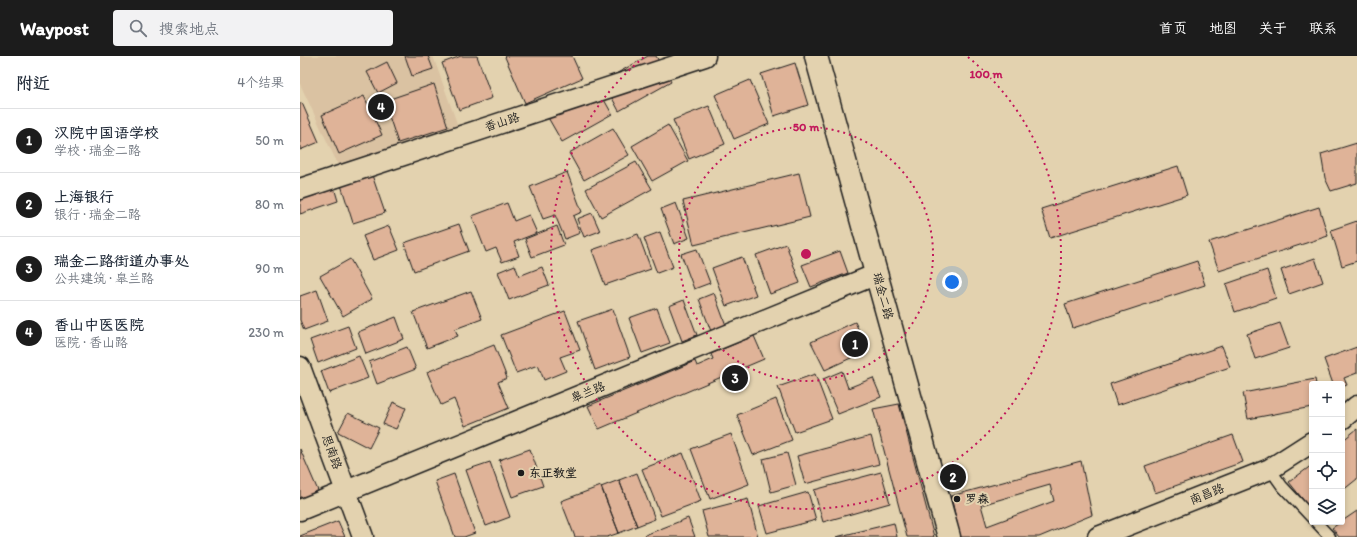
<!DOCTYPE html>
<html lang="zh">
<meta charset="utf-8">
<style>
:root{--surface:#fff;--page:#f2f2f3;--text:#1f2937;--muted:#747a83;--line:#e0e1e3;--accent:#1c1c1c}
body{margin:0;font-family:Itim,"LXGW WenKai TC",sans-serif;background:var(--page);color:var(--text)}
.controls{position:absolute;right:12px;bottom:12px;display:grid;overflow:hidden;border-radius:4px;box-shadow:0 2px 6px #0003}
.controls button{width:36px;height:36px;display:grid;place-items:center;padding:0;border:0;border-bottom:1px solid var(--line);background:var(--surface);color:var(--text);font:20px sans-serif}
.you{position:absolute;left:652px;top:226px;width:14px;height:14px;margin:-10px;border:3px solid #fff;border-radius:50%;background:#1a73e8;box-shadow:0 0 0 6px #1a73e833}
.badge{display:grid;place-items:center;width:26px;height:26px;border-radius:50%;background:var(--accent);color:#fff;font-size:13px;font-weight:700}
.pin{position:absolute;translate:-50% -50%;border:2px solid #fff;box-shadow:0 1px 4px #0006}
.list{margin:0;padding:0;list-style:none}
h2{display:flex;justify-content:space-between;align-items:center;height:52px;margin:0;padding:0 16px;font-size:17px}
h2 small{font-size:13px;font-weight:400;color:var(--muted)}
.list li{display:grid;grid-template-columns:26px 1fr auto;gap:12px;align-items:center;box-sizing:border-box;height:64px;padding:0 16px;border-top:1px solid var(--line)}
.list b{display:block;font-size:15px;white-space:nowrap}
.list p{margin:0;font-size:13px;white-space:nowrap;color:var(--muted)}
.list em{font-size:13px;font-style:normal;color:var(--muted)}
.icon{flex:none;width:22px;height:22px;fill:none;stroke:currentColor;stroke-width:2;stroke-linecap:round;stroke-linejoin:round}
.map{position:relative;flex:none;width:1057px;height:481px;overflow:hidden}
header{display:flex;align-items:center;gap:24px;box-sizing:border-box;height:56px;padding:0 20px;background:var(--accent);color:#fff}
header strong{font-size:19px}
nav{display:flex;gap:22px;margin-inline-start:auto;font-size:14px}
.search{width:280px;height:36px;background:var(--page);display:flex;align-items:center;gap:10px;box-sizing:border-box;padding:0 14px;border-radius:4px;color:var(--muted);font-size:15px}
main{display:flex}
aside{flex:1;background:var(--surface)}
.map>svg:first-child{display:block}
.built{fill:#dac2a2}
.building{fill:#dfb398;stroke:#1c1c1c;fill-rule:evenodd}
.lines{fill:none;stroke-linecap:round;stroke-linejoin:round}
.lane-casing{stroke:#1c1c1c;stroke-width:13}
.street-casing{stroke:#1c1c1c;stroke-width:23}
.secondary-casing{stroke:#1c1c1c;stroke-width:25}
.lane{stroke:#e3d2af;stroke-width:10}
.street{stroke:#e3d2af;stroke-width:20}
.secondary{stroke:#e3d2af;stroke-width:22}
.ring{fill:none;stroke:#c2185b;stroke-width:2;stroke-dasharray:2 4}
.poi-dot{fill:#1c1c1c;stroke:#e3d2af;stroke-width:1.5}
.labels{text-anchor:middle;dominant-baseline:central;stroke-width:4;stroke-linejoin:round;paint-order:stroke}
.street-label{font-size:12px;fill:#1c1c1c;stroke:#e3d2af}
.poi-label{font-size:12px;font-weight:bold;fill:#1c1c1c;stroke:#e3d2af;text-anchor:start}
.centre{fill:#c2185b;stroke:#e3d2af;stroke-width:2}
.ring-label{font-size:12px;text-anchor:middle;font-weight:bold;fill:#c2185b;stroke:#e3d2af;stroke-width:4;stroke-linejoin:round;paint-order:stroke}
</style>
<header>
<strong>Waypost</strong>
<div class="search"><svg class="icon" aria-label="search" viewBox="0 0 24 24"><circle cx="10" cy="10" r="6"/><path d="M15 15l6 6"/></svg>搜索地点</div>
<nav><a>首页</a><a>地图</a><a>关于</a><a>联系</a></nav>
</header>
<main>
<aside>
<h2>附近<small>4个结果</small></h2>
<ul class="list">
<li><span class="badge">1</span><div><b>汉院中国语学校</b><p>学校 · 瑞金二路</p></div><em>50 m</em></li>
<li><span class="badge">2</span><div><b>上海银行</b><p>银行 · 瑞金二路</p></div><em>80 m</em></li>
<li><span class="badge">3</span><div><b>瑞金二路街道办事处</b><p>公共建筑 · 皋兰路</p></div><em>90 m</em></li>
<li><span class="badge">4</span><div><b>香山中医医院</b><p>医院 · 香山路</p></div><em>230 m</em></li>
</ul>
</aside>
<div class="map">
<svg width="1057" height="481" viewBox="0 0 1057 481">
<rect width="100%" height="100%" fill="#e3d2af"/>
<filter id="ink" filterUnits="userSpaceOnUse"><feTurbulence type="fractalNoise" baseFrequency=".025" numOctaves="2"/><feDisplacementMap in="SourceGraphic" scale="8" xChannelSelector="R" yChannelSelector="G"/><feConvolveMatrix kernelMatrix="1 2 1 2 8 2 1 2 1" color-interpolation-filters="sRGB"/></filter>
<g filter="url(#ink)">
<path class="built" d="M0,0H133L159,73L40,113L0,28Z"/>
<path class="building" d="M105,0H128L133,13L112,20Z
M161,0H177L192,42L159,54L142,7Z
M206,0H272L282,22L225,47L205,1Z
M348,0H356L371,26L319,55L303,25Z
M87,6L97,27L78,37L67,16Z
M495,7L508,49L474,60L461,18Z
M450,24L469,68L434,83L415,39Z
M134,28L148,71L98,87L84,45Z
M297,31L312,58L262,86L246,58Z
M64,40L82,79L39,98L22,59Z
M2,47L19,86L0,94V48Z
M409,50L425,88L389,103L373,64Z
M368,69L388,105L352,125L332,90Z
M313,72L329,99L284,124L269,97Z
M1057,87V127L1031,135L1025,122L1021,98Z
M336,106L352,133L301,161L286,133Z
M878,110L887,139L750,182L741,153Z
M267,116L282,156L273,160L280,177L265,183L255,159L243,163L230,131Z
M499,117L510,161L394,189L383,145Z
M72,119L85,157L53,167L41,129Z
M33,128L38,145L0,158V139Z
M207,147L214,165L229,159L237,177L214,186L219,200L202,206L196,192L186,196L172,160Z
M376,147L389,182L374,188L361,153Z
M1019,151L1028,180L919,215L909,186Z
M292,157L300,175L284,181L277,163Z
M1057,165V205L1042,210L1031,174Z
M159,168L169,195L114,215L104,187Z
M89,170L99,194L73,204L63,180Z
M257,170L264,189L232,201L225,183Z
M360,176L373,211L357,217L344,182Z
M338,178L351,213L305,229L292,194Z
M486,188L500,227L470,238L456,199Z
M397,193L410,227L394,233L381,198Z
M540,195L548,217L511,231L502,209Z
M442,201L456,239L426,250L412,212Z
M1015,202L1023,226L989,238L981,214Z
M50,203L72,243L43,260L20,220Z
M897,205L905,229L773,272L765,248Z
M215,209L219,220L242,211L249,229L209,244L198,216Z
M967,214L976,242L935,256L926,228Z
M17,234L28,265L4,274L0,264V240Z
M171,235L182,263L155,273L158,280L127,292L113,256Z
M414,237L427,272L412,278L399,243Z
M384,244L397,279L382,285L369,250Z
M357,252L370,287L342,297L329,262Z
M313,253L330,301L295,314L278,265Z
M265,255L280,294L260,301L266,315L244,324L238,309L216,317L201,279Z
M96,261L104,283L66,298L58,276Z
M555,266L568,294L525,314L511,286Z
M980,267L989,292L955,303L947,278Z
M48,270L56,292L18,307L10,284Z
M454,280L464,303L299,373L288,350L395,305L397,310L413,303L411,298Z
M194,289L207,322L198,326L209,352L165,370L154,343L141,349L127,316Z
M922,290L930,311L817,349L810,328Z
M107,291L116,313L77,328L69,306Z
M1057,291V317L1044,322L1047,329L1042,331V328H1033L1024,303Z
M59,300L68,322L29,337L21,315Z
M542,315L548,332L573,322L581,341L538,358L523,323Z
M515,318L532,363L495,376L478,331Z
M1015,323L1016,328H1012V351L948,363L943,337Z
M476,343L492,384L453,399L437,359Z
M93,346L106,352L96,373L83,368Z
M599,348L634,481H607L573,353Z
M48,357L79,372L69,392L38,376Z
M1057,373V423L1042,435V385Z
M431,378L449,428L410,443L391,393Z
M933,379L943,406L855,437L845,410Z
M571,380L579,408L505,428L497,400Z
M0,393L19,437L0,445Z
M230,393L243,430L212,441L199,404Z
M383,397L401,445L361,460L342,413Z
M487,397L496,429L471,436L463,403Z
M781,405L792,459L739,481H660L651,440ZM750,429L754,445L687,470L681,449Z
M190,406L210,461L186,470L166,414Z
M1012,409V455L989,426Z
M581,416L590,447L523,466L514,434Z
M337,417L355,463L337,470L319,424Z
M154,418L175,477L164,481H155L135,425Z
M319,424L337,470L319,477L301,431Z
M301,430L319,477L307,481H275L261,445Z
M508,436L516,464L467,477L459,450Z
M448,443L458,481H409L402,455Z
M1057,455V481H1039L1032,472Z
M388,462L395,481H346L345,479Z
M38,465L45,481H0V480Z
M594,467L597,481H536Z"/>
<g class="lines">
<defs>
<path id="lane" d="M970,413L982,430L1012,462
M1016,466L1030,481"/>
<path id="street" d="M0,133L405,0
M0,311L63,481
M1042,363L1057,350
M0,454L577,218
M798,481L970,413L1012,386"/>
<path id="secondary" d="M516,0L649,481"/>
</defs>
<use href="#lane" class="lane-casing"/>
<use href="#street" class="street-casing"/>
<use href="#secondary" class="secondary-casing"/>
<use href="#lane" class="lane"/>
<use href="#street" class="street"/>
<use href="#secondary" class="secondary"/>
</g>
</g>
<g class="ring">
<circle cx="506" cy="198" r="127"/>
<path d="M668 1A255 255 0 1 1 344 1"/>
</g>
<g class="poi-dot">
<circle cx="221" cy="417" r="4"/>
<circle cx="657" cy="443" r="4"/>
</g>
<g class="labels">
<g class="street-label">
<text transform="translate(202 66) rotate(-18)">香山路</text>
<text transform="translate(583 240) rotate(75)">瑞金二路</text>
<text transform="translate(288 336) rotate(-22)">皋兰路</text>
<text transform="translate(32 396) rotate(70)">思南路</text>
<text transform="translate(907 438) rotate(-22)">南昌路</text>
</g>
<g class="poi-label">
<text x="229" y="417">东正教堂</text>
<text x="665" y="443">罗森</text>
</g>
</g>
<circle cx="506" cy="198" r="6" class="centre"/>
<g class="ring-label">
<text x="686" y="22">100 m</text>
<text x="506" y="75">50 m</text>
</g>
</svg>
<div class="controls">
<button>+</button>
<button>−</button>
<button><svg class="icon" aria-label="locate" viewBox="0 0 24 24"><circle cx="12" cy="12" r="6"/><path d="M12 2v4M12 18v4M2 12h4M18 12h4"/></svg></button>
<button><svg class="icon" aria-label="layers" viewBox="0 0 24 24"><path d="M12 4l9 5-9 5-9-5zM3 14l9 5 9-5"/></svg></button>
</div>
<div class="you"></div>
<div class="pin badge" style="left:555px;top:288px">1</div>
<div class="pin badge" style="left:653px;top:421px">2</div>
<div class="pin badge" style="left:435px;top:322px">3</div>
<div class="pin badge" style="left:81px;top:51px">4</div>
</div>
</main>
